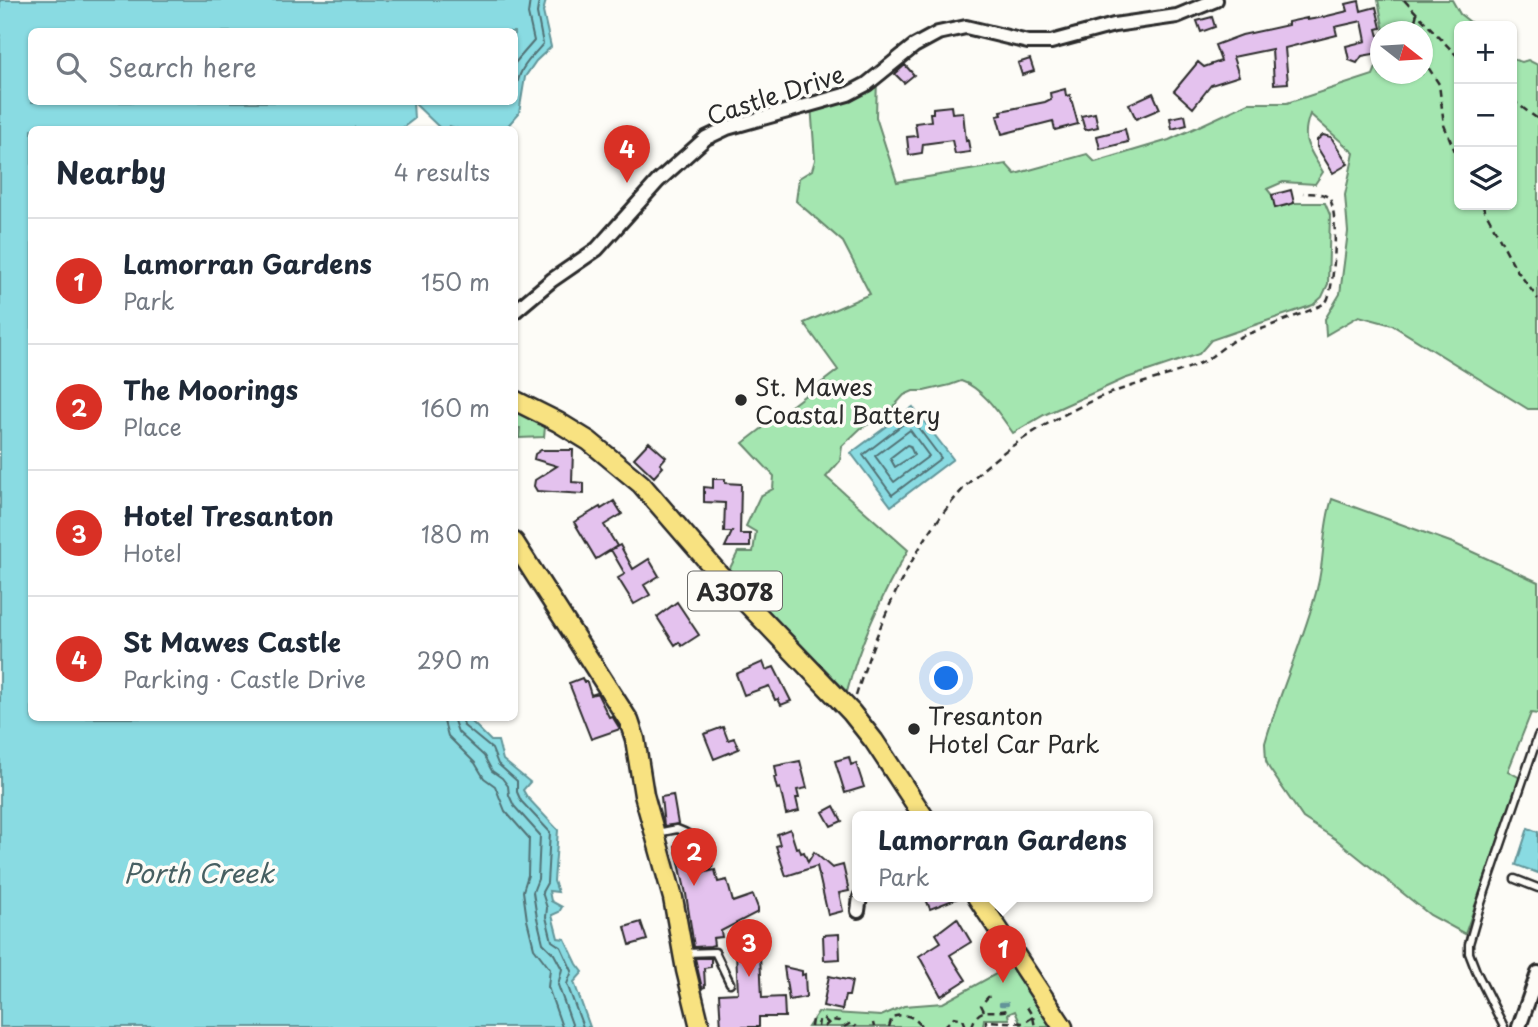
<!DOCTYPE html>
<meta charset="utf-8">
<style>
:root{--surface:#fff;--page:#f6f6f7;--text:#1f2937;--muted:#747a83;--line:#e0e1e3;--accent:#d93025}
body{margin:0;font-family:"Playpen Sans",sans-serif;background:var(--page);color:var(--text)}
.controls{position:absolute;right:21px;top:21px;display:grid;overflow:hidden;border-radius:10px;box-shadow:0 2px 5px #0004}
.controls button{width:63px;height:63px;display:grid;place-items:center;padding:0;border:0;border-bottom:2px solid var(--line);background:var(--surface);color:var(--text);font:35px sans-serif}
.compass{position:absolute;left:1370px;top:21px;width:63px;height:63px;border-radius:50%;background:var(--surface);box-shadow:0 2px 5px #0004;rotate:107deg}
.you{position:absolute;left:947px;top:679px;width:24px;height:24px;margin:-18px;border:5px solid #fff;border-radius:50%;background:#1a73e8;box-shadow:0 0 0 10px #1a73e833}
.badge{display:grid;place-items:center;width:46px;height:46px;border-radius:50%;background:var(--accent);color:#fff;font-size:23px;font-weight:700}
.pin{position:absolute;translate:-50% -58px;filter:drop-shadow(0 2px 4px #0008)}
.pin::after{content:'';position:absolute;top:37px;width:24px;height:21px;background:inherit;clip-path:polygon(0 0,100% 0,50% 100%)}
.popup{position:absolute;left:852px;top:811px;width:301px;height:91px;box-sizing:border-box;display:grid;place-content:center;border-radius:10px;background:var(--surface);filter:drop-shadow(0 2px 5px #0005);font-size:23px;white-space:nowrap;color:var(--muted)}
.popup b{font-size:26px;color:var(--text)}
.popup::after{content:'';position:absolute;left:50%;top:100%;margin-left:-14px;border:14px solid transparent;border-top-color:var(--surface)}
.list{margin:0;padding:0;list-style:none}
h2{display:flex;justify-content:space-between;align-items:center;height:91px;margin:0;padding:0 28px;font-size:30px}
h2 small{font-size:23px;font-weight:400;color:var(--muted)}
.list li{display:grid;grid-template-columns:46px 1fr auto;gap:21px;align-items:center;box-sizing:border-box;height:126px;padding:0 28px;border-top:2px solid var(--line)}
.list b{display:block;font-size:26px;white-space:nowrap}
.list p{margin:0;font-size:23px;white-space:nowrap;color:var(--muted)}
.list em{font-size:23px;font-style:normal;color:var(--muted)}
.icon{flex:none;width:38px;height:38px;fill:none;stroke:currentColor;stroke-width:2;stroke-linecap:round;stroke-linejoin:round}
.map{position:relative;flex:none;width:1538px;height:1027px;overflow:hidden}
.search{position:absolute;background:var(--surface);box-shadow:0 2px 5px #0004;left:28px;top:28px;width:490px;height:77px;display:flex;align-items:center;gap:18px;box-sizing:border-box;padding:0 24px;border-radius:10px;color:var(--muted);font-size:26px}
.panel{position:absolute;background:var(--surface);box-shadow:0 2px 5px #0004;left:28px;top:126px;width:490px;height:595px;border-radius:10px}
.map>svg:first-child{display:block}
.green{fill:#a4e6b0;stroke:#68886e;stroke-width:2}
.water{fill:#89dbe2;stroke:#639599;stroke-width:2;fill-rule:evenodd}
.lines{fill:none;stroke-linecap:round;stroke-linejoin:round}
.shore{stroke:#517174;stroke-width:2}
.stream{stroke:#639599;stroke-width:4.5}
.building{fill:#e4c2ee;stroke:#2b2b2b;stroke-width:2}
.service-casing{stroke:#2b2b2b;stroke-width:11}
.minor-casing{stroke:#2b2b2b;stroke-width:18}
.primary-casing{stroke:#2b2b2b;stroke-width:23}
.path{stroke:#2b2b2b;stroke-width:2.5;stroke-dasharray:7 5;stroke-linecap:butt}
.service{stroke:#fdfcf7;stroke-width:6}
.minor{stroke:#fdfcf7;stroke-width:12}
.primary{stroke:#f8e281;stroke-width:18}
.poi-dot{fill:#2b2b2b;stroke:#fdfcf7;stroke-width:2.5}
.labels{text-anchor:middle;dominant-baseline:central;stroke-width:7;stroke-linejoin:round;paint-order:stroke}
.shield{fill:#fdfcf7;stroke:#6a6a68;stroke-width:2}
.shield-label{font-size:23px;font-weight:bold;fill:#2b2b2b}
.street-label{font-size:24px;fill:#2b2b2b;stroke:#fdfcf7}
.poi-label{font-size:24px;fill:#2b2b2b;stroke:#fdfcf7;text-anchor:start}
.water-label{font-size:26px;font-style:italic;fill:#476062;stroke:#fdfcf7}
</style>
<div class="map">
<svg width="1538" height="1027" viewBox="0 0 1538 1027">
<rect width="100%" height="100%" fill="#fdfcf7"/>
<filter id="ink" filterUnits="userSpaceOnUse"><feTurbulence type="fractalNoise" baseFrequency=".0143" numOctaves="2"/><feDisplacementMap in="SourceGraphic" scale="14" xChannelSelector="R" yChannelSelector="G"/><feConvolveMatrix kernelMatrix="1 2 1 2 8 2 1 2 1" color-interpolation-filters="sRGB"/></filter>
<g filter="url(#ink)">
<path class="green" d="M1378,0H1452L1460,14L1475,26H1459V205H1512V59L1522,62L1528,60L1538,65V409H1528L1392,325L1359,316L1326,335L1325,319L1340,294L1348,232L1345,195L1354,153L1310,114C1300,141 1309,148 1323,172L1315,184L1283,182L1267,189L1272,195L1276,208L1294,203H1325L1330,215L1328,284L1322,297L1313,305L1211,340L1199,354L1124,379L1044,415L1013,433C1000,415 983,388 961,381L950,385L924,391H913L904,395L886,415L861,428L842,446L840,461L826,477L908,550C882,595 860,641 847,692L729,570L738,552H753L756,532L746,526L760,496L773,489L774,476L743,443L838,370L804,323L870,294L843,242L796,201L799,178L812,170L815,160L811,104L877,76L876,117L897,182L1006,164L1015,174L1087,154L1095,162L1169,140L1249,103H1287L1373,75L1380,58V74H1422V32L1384,31Z
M515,408L545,427L544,437L519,438L520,428H515Z
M1332,499L1453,543L1538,582V714L1531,713L1508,771L1520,778L1465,934L1430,915L1337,840L1303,818L1269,768L1266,761L1265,743C1280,691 1303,642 1317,589C1325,559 1322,529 1332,499Z
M1014,964L1056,1027H1022L1015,1011L1008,1014L1009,1019H984L983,1027H808L818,1012L881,1016L904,1006L943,1003Z"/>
<path class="water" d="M0,0H546L543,12L551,47L536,61L525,77L519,113L505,129H458L449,126L447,129H441L413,102L414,119L401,129L358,130L355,128V130H32V718H468L491,741H498L503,760L530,782L523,790L527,797L558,830L554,881L558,892L549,891L551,901L562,907L559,912L552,915L558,938L565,939L577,964L583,972L574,982L590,1027H0ZM32,32H514V102H32Z
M913,407L953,459L891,506L851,453Z
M1528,828L1538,832V873L1516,865Z"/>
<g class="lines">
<path class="shore" d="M514,64L534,41L528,14L530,0
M514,98C519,69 524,65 543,44L537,13L539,0
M911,418L941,458L892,495L863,455Z
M910,430L929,456L894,482L875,456Z
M907,445L910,446L914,455L895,467L890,458Z
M443,718L448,736L475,763L484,778L495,786L505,811L529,838L528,875L523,891L527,920L534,948L550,969L548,987L562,1027
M453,718L458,732L484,756L492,771L502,778L508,786L509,795L514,806L540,835L538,879L533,892L537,918L543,943L554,954L562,969L558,985L573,1027
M462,718L464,726L492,749L498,764L517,781V792L521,801L550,832L547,883L542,892L547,908L546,917L552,941L561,947L572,971L567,984L583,1027"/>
<path class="stream" d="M1001,1004H1007"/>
</g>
<path class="building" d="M1359,1L1361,11L1376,7L1381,28L1377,29L1381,44V46L1377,47L1379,53L1362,56L1357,63L1349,60L1346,46L1366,41L1362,21L1335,27L1337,35L1285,48L1288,83L1274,84L1272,49L1233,57L1239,76L1211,85L1193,108L1174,91L1198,62L1204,67L1221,61L1215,45L1242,35L1288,25V22L1307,18V20L1319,18L1348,11L1346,4Z
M1212,17L1215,27L1201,32L1197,21Z
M1030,59L1034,71L1022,75L1018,63Z
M905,65L914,75L904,83L895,74Z
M1065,89L1066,96L1070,95L1078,124L1055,130L1053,121L1002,134L997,116L1002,115L1001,111L1045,102L1051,99L1050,93Z
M1153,93L1160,109L1136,119L1129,104Z
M951,106L952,113L963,112L966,141L968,140L970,152L955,154L952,140L923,144L922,153L909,155L907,137L917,136L915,123L931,121L930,113H933V108Z
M1095,113L1098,127L1085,130L1081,116Z
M1185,115L1187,125L1172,129L1170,118Z
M1125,129L1128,142L1100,149L1097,136Z
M1323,135L1331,137L1348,164L1333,173L1317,147V140Z
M1291,190L1294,203L1275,208L1272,195Z
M649,442L666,457L660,464L663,467L654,477L634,458Z
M541,450H573L572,482L584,483V494L537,491L534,486L535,480L557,466L534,459L535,454Z
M713,479H725V483L741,484L740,534H750V547H725L732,532H724L725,503L704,502V487L713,488Z
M614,501L622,514L604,525L617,546L596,559L574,522L600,507L601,509Z
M620,545L633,569L649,559L659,576L644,585L650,595L634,604L618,578L625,574L611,550Z
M677,602L699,635L682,646L679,642L675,645L657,617Z
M763,662L766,670L774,667L791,701L781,705L778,699L775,700L769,686L744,695L736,674Z
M582,678L584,682H587L591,695L597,693L609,717L612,716L620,729L591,739L569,683Z
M723,727L728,740L734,738L739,749L714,759L704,734Z
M849,757L851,765L856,763L864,787L845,793L835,761Z
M800,761L807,788L797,790L799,798H796L799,811L786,814L780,788L777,789L774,777H777L775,766Z
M673,795L678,824L664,826L661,797Z
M834,806L842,821L831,826L823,812Z
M790,829L796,848L799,847L801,853L804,852L808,862L814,852L832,868L843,865L849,891L839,893L843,911L828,915L817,866L786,876L776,846L780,845L777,834Z
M690,842L694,847L702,873L715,870L718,882L727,880L733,902L753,895L758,908V912L721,931L722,937L713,938L714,945L710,946L694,947L686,894L675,845Z
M925,897H958V898L930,909Z
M957,918L971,942L950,955L966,980L941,996L919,956L941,942L936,934Z
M641,922L647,940L630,945L625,927Z
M839,934L840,959L824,960L823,935Z
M755,951V955H760L762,998L784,997L785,1017H759V1027H721L719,994L738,993L736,952Z
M695,958H711V967L704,968L705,987L702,988Z
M784,967L802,971V975L805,974L806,997L789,1000Z
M829,976L852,981L849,996H845L842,1010L823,1006Z"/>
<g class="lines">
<defs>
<path id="service" d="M657,833L677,829C699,837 702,845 708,866
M1515,879L1538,888
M685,953L715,952L730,983
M1504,1027L1476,971L1469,953V944L1479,909L1538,736"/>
<path id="minor" d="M514,312L552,280L597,249L658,181L706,138L727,128L848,94L867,84L914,46L938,33L966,27L1028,42H1051L1114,25L1177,16L1216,0
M858,911L860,897
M1519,1027L1538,973"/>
<path id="primary" d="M514,400L558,422L589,441L641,484L718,573L851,712L874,741L924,817
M514,542L629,721L635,739L644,795L673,898L686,970L700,1027
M977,897L1063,1027"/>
</defs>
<use href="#service" class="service-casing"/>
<use href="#minor" class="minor-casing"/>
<use href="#primary" class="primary-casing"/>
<path class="path" d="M1404,0L1459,58
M1412,32L1417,13
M1422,58L1439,84L1444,125L1459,161
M1512,100L1538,119
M1482,205L1516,269L1538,299
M856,696C880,617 919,528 981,471C1015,440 1057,417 1098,398C1131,384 1166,378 1198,364C1213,358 1224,345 1238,338C1252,332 1321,308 1326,302C1335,291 1339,209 1329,198C1323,192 1311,194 1303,193
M1027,1007L1033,1017L1035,1027
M984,1011L981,1005L988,997L994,996
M873,1023L874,1027
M811,1027L812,1019
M818,1027L819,1020L823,1018L828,1023
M824,1027L832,1020L839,1021L842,1027
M844,1027L851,1023L856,1027
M889,1027L892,1017C905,1013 914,1016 922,1027
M944,1027L954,1017L963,1019L966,1027
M972,1027C978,1002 995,1016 1010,1009
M986,1027V1021L1024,1023L1033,1017"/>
<use href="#service" class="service"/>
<use href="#minor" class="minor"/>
<use href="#primary" class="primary"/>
</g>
</g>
<g class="poi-dot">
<circle cx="741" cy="400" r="7"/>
<circle cx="914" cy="729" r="7"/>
</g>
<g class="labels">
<rect class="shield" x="688" y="571.5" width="94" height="39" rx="5"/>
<g class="shield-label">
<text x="735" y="591">A3078</text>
</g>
<g class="street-label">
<text transform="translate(775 94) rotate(-18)">Castle Drive</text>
</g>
<g class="poi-label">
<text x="755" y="386">St. Mawes<tspan x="755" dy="28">Coastal Battery</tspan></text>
<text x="928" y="715">Tresanton<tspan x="928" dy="28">Hotel Car Park</tspan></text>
</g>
<g class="water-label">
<text x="199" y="872">Porth Creek</text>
</g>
</g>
</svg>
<div class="controls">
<button>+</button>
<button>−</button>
<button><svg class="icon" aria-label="layers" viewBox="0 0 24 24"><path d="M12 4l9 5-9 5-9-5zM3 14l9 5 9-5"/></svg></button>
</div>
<svg class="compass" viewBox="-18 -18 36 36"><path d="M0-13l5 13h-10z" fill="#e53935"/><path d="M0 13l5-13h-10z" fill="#747a83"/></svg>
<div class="you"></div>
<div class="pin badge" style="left:1003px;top:983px">1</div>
<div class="popup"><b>Lamorran Gardens</b>Park</div>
<div class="pin badge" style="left:694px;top:886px">2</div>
<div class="pin badge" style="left:749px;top:977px">3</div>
<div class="pin badge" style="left:627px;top:183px">4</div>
<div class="search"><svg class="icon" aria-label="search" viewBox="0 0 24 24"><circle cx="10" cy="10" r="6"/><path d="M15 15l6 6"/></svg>Search here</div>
<section class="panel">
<h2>Nearby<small>4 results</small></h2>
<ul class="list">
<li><span class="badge">1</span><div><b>Lamorran Gardens</b><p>Park</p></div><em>150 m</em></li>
<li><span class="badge">2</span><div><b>The Moorings</b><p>Place</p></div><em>160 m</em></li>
<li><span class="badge">3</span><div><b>Hotel Tresanton</b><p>Hotel</p></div><em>180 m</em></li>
<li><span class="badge">4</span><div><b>St Mawes Castle</b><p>Parking · Castle Drive</p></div><em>290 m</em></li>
</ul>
</section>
</div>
